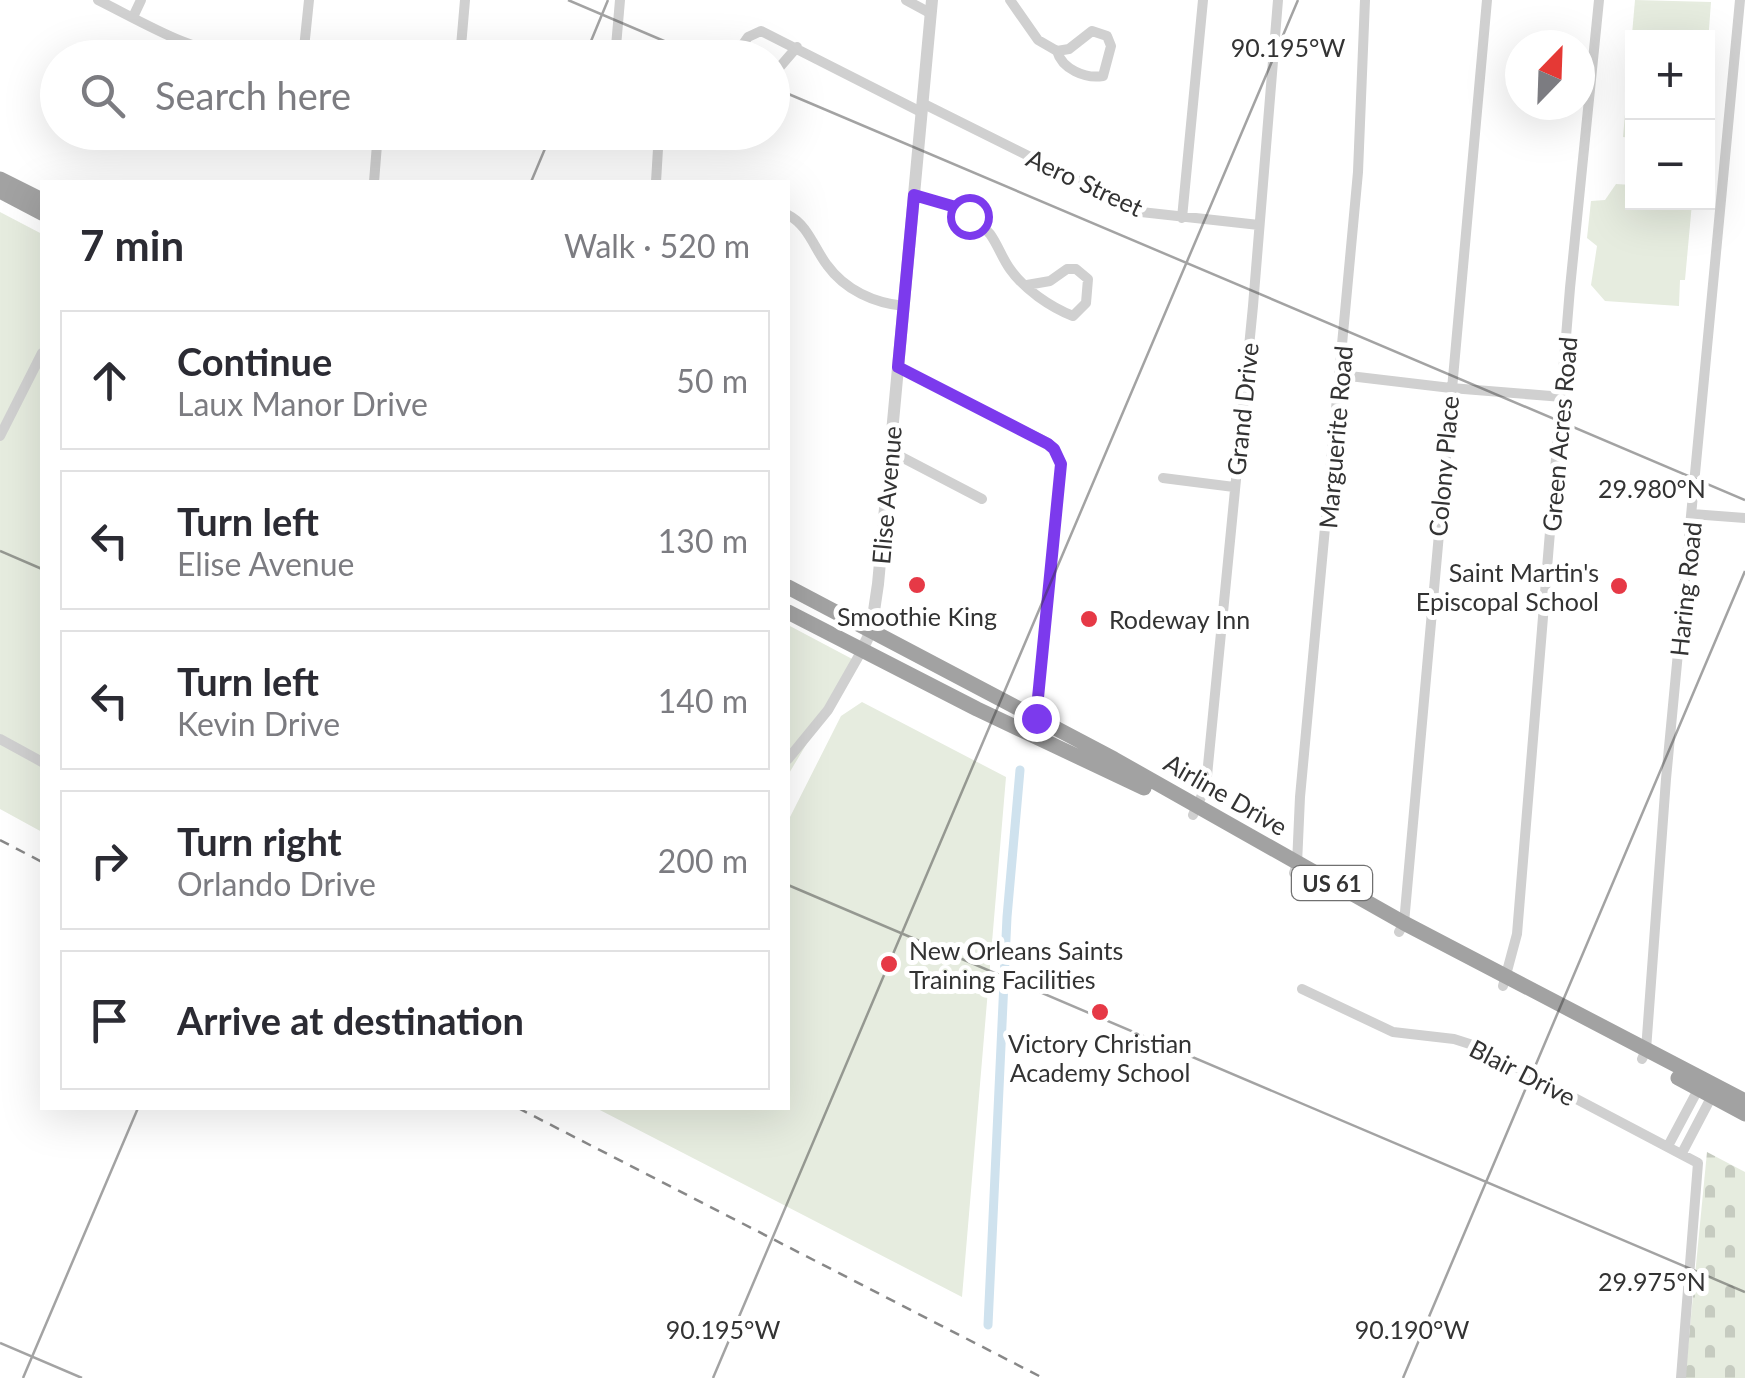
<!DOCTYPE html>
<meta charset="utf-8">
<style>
:root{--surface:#fff;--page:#f2f2f3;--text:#2b2b33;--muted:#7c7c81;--line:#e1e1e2}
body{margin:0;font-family:Lato,sans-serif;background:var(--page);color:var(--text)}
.controls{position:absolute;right:30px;top:30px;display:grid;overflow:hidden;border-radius:0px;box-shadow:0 10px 40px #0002}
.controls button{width:90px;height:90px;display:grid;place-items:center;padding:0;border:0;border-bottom:2px solid var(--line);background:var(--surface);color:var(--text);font:50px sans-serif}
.compass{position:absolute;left:1505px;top:30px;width:90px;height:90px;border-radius:50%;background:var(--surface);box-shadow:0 10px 40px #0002;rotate:23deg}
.stop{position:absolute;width:30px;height:30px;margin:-22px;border:8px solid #7c3aed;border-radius:50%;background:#fff}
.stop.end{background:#7c3aed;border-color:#fff;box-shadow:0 2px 10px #0008}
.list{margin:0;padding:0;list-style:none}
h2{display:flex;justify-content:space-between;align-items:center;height:130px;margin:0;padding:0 40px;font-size:42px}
h2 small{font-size:32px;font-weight:400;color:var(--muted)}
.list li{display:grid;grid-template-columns:65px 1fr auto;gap:30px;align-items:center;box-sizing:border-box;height:140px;margin:0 20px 20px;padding:0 20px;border:2px solid var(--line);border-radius:0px}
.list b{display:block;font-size:38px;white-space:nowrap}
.list p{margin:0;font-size:32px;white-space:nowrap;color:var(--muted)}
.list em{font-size:32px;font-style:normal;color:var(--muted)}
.icon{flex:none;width:55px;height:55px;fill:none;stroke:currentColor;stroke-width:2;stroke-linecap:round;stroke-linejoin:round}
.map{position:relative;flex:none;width:1745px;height:1378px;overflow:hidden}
.search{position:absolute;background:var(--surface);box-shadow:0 10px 40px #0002;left:40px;top:40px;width:750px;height:110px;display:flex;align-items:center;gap:25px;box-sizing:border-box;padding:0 35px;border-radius:55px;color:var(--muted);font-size:38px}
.panel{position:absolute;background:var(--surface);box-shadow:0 10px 40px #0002;left:40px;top:180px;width:750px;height:930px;border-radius:0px}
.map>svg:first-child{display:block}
.cemetery{fill:url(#cemetery-stones)}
.park{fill:#e6ecdf}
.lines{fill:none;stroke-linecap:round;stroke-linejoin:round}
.canal{stroke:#cfe2ee;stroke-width:9}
.minor{stroke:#d0d0d0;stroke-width:10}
.tertiary{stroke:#d0d0d0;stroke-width:12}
.trunk{stroke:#a2a2a2;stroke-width:15}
.rail{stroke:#888;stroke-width:2.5;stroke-dasharray:10 8;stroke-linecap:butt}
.route{stroke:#7c3aed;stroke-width:12}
.ticks{fill:none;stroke:#333;stroke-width:2.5;stroke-opacity:0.45}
.poi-dot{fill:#e63946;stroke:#fff;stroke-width:4}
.labels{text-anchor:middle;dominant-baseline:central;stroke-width:10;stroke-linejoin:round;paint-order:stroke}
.shield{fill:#fff;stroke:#707070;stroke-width:2.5}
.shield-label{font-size:22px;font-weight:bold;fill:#333}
.street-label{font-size:25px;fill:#333;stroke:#fff}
.poi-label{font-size:25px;fill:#333;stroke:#fff}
.ticks-label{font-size:25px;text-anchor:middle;fill:#333;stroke:#fff;stroke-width:10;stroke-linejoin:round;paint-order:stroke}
</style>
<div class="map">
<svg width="1745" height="1378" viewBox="0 0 1745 1378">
<defs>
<pattern id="cemetery-stones" width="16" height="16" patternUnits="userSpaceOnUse" patternTransform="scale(2.5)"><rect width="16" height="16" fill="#e6ecdf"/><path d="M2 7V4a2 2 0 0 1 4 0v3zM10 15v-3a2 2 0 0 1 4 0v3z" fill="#c6cbc0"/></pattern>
</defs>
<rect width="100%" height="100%" fill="#fff"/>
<path class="cemetery" d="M1707,1152L1745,1172V1378H1685Z"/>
<path class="park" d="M1635,0L1711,2L1708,43V38H1632V138L1623,137Z
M1616,184L1632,185V202L1692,203L1685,280H1680L1679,306L1605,301L1591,285L1597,246L1587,238L1591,201L1605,200Z
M0,212L42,234V832L0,809Z
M788,625L856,661L788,775Z
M862,702L1006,777L962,1297L596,1108H788V821L841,716Z"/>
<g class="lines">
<path class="canal" d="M988,1325L1007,917L1020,770"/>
<path class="minor" d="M98,0C146,24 191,52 244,58
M906,0L930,13
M1010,0L1038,40L1057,51C1062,69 1085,79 1103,76L1111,46L1107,36L1092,31L1069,49L1057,51
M133,17L141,0
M303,58L309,0
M460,58L465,0
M615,58L620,0
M743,58L741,47L748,37L761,31L921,112
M772,76L797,47
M922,103L1141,212L1259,225
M374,182L378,132
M656,182L659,132
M914,195C942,202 971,211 990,234C998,245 1002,258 1010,269C1024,289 1050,307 1073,316L1086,303L1088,279L1076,269H1067L1050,281L1027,285
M788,215C808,225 814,248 827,265C845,290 874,303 904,306
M1182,218L1203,0
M898,367L1048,443L1054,449L1061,464L1036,720
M1341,375L1451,388L1563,397
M0,436L42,353
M890,451L982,499
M1163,478L1234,487
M1692,514L1745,518
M0,739L42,762
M788,759L828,710L861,652
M1193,815L1206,786L1253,306L1278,0
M1294,873L1297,864L1300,797L1358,172L1365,0
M1399,932L1404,923L1487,0
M1503,986L1517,934L1570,288L1599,0
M1302,989L1393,1032L1454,1039L1476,1046L1698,1163L1681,1378
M1642,1059L1646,1050L1666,779L1740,0
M1668,1146L1701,1084
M1682,1153L1714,1092"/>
<path class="tertiary" d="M861,652L871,631L878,584L932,0"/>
<path class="trunk" d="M0,179L42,200
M0,191L42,213
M788,587L1114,759L1404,923L1745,1101
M788,612L977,709L1144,788
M1678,1078L1745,1114"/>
<path class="rail" d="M0,840L42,862
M518,1108L1043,1378"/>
</g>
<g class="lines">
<path class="route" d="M969,216L952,206L914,195L898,367L1048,444L1054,449L1061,464L1036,718"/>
</g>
<path class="ticks" d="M568,0L704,58M584,58L608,0M772,87L1745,500M531,182L552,132M0,551L42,569M788,885L1745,1292M0,1343L82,1378M23,1378L138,1108M713,1378L1298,0M1403,1378L1745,571"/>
<g class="poi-dot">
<circle cx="917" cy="585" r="10"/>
<circle cx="1619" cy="586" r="10"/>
<circle cx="1089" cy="619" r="10"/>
<circle cx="889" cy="964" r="10"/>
<circle cx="1100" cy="1012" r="10"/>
</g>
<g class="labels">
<rect class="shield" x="1292" y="866" width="80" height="34" rx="8"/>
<g class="shield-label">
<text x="1332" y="883">US 61</text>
</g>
<g class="street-label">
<text transform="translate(1085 182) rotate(25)">Aero Street</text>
<text transform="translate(1242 409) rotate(-84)">Grand Drive</text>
<text transform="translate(1559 434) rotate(-85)">Green Acres Road</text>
<text transform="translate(1335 437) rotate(-85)">Marguerite Road</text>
<text transform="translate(1443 466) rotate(-85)">Colony Place</text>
<text transform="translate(886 495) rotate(-85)">Elise Avenue</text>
<text transform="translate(1685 589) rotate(-84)">Haring Road</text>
<text transform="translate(1226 794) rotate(30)">Airline Drive</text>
<text transform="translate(1523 1072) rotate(27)">Blair Drive</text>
</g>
<g class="poi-label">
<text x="1599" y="572" text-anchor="end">Saint Martin's<tspan x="1599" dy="29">Episcopal School</tspan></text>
<text x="917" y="616">Smoothie King</text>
<text x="1109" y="619" text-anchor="start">Rodeway Inn</text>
<text x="909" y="950" text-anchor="start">New Orleans Saints<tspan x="909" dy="29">Training Facilities</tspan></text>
<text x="1100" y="1043">Victory Christian<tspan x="1100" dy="29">Academy School</tspan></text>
</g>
</g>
<g class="ticks-label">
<text x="1288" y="57">90.195°W</text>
<text x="1652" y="498">29.980°N</text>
<text x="1652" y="1291">29.975°N</text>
<text x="723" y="1339">90.195°W</text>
<text x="1412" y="1339">90.190°W</text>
</g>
</svg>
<div class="controls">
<button>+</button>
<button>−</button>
</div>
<svg class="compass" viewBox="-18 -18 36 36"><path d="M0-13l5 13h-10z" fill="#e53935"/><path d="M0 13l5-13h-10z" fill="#7c7c81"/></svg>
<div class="stop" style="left:969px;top:216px"></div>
<div class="stop end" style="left:1036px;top:718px"></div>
<div class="search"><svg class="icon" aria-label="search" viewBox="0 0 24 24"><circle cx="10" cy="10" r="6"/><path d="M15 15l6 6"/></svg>Search here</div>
<section class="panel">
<h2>7 min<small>Walk · 520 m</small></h2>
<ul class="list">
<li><svg class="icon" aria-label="ahead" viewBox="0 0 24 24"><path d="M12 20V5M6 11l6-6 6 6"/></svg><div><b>Continue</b><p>Laux Manor Drive</p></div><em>50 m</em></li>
<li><svg class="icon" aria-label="left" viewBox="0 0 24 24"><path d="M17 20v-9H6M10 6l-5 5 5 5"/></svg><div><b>Turn left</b><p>Elise Avenue</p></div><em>130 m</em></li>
<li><svg class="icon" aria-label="left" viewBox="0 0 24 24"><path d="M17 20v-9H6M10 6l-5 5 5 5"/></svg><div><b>Turn left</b><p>Kevin Drive</p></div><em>140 m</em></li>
<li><svg class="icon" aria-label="right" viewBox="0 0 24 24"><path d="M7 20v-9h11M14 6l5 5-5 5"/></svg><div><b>Turn right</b><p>Orlando Drive</p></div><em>200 m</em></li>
<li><svg class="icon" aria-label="arrive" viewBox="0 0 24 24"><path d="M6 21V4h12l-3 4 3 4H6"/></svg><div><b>Arrive at destination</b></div></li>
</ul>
</section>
</div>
